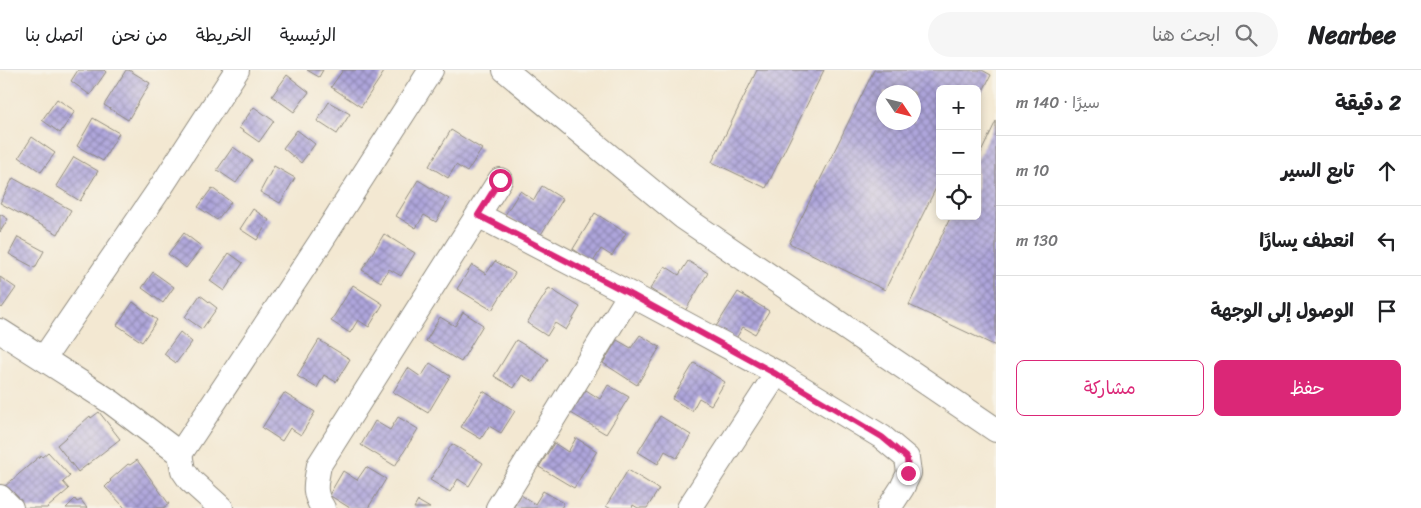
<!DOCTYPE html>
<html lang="ar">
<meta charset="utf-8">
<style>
:root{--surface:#fff;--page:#f6f6f6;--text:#202124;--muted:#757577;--line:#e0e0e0;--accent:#db2777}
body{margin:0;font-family:Sriracha,"Playpen Sans Arabic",sans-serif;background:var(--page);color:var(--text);direction:rtl}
.controls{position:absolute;right:15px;top:15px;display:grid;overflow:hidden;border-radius:8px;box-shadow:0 2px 8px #0003}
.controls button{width:45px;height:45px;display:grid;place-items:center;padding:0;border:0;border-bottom:1px solid var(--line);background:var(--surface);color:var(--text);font:25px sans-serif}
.compass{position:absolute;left:876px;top:15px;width:45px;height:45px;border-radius:50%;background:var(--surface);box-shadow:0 2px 8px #0003;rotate:125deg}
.stop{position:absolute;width:15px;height:15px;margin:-11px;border:4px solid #db2777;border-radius:50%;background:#fff}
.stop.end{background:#db2777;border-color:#fff;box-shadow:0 1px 5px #0008}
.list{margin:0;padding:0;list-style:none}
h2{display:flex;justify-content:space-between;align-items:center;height:65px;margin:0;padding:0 20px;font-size:21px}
h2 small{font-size:16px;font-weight:400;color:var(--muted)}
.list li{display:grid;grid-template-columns:32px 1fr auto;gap:15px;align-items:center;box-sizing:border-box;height:70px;padding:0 20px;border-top:1px solid var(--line)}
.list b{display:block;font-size:19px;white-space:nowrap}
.list em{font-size:16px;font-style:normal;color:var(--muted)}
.actions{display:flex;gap:10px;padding:15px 20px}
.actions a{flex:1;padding:11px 0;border:1px solid var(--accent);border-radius:8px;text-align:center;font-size:18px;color:var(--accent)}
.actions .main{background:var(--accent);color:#fff}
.icon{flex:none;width:28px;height:28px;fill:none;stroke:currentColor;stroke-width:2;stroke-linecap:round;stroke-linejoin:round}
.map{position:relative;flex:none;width:996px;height:438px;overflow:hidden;direction:ltr}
header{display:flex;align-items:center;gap:30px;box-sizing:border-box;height:70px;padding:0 25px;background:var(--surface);border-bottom:1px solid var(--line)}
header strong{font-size:24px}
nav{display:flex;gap:28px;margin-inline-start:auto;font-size:18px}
.search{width:350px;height:45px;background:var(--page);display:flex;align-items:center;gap:12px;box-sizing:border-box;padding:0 18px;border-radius:28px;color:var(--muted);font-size:19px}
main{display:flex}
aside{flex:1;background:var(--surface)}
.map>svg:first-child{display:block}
.building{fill:url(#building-cross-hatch);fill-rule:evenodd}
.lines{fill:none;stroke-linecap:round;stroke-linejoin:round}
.minor-casing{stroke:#8f8a7e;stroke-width:26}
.minor{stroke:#fff;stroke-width:24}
.route{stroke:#db2777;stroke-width:6}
</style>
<header>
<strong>Nearbee</strong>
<div class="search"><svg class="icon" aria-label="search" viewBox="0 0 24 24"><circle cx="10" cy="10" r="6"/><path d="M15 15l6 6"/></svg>ابحث هنا</div>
<nav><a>الرئيسية</a><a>الخريطة</a><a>من نحن</a><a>اتصل بنا</a></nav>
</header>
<main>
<aside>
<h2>2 دقيقة<small>سيرًا · 140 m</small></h2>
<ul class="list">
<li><svg class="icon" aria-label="ahead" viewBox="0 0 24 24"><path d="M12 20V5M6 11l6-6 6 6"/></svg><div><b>تابع السير</b></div><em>10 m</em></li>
<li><svg class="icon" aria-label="left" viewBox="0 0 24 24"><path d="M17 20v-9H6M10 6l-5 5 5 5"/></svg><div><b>انعطف يسارًا</b></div><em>130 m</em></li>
<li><svg class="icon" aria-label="arrive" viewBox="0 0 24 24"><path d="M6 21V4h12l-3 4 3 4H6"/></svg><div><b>الوصول إلى الوجهة</b></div></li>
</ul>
<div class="actions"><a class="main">حفظ</a><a>مشاركة</a></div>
</aside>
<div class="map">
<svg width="996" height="438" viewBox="0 0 996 438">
<defs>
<pattern id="building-cross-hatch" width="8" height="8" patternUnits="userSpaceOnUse" patternTransform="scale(1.25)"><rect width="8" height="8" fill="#aea5db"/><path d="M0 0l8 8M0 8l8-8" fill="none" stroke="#8e87b2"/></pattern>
</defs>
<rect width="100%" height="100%" fill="#f7f3e8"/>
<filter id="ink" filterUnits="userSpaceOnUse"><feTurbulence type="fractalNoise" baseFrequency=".02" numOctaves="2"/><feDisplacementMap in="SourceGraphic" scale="10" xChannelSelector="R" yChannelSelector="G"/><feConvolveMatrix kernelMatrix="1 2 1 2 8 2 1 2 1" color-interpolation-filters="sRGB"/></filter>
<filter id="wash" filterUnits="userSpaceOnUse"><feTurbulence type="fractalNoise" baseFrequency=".0096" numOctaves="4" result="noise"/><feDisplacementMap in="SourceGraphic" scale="20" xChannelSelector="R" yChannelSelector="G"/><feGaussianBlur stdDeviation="1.12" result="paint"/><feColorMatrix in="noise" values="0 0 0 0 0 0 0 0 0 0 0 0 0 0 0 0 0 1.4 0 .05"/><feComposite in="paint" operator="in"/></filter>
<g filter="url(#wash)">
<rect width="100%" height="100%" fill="#f3e8d2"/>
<g id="blocks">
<path class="building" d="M78,0H104L106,2L90,25L71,11Z
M126,0H129L150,13L128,50L104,35Z
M307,0H323L319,7Z
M343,0H381L384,2L361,37L331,17Z
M757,0H824L766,118L712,92Z
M874,0H982L991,5L977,33V19H940V110L885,220L789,173ZM884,22H914V52H884Z
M287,5L309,22L294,42L272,26Z
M57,29L75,41L60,63L42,50Z
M329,32L350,44L337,64L317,51Z
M254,37L274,51L259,72L239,58Z
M93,48L119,63L103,91L77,76Z
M996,51V276L909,235L951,146H977V91Z
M297,60L315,74L301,93L283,78Z
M451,60L482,79L467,102L456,95L448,108L429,96Z
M32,67L55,83L41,102L19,87Z
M233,77L252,90L236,113L217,100Z
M74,87L98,101L80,131L56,116Z
M274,96L295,108L280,133L260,122Z
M13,108L71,140L58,164L0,133Z
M418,110L449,129L436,152L424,145L416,158L396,146Z
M542,116L563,129L540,166L505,145L520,121L534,130Z
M212,118L231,132L217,150L198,137Z
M253,139L269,150L257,170L240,159Z
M595,143L626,163L612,186L601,179L593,192L573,179Z
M0,144L8,149L0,162Z
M184,163L202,177L186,198L168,184Z
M384,164L415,183L401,206L389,199L381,212L362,200Z
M18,167L44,181L35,198L9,184Z
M229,183L243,193L224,221L210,211Z
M495,191L515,203L492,240L457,219L472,195L486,204Z
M688,191L708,203L685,241L650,219L665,196L679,205Z
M153,202L174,217L163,233L142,218Z
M0,207L16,218L2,238L0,236Z
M353,215L383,234L369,257L358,250L350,263L331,251Z
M549,218L580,237L566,260L555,253L547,266L527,253Z
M738,222L769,241L755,264L743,257L735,270L715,258Z
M200,225L217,238L202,259L185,247Z
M133,232L157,250L142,272L117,255Z
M463,242L483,255L461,292L426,271L440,247L455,256Z
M180,262L192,272L176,293L164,284Z
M640,265L660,277L637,315L603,293L617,270L631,278Z
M319,270L350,289L336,312L324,305L317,318L297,306Z
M516,270L548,289L534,312L522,305L514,318L494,306Z
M430,293L450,306L428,343L393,322L408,298L421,307Z
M694,293L725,312L711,335L699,328L692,341L672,329Z
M608,315L629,327L606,364L571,343L586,320L600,329Z
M483,321L515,341L501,363L489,356L481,369L461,357Z
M284,323L315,342L301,365L290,358L282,371L262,358Z
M99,342L120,369L78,402L57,375L90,346L91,348Z
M660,346L691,365L677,388L665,381L658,394L638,382Z
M398,347L418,359L395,396L361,375L375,351L390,360Z
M576,368L597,381L574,418L539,397L554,373L568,382Z
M452,374L483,393L469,416L458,409L450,422L430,410Z
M48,382L70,406L63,412L69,419L47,438H23L4,417L41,385L42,387Z
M137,390L169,434L163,438H125L105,417L111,411L110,410L128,394L130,395Z
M366,397L386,409L368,438H350L329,425L343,401L357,410Z
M628,400L659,419L647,438H638L633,435L632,438H609L606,436Z
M543,421L564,433L561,438H513L521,425L535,434Z
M75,429L77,432L81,430L87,438H66Z
M418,431L430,438H414Z"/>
</g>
</g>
<g filter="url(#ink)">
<use href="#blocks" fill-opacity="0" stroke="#8f8a7e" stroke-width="1"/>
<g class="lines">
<defs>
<path id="minor" d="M505,0L683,147L996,360
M478,145L630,224L777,303L882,367L907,388L909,403L902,418L889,438
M0,261L111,332L180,384L320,173L431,0
M44,288L161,117L237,0
M180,384L183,400L190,410L221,438
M0,427L11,438
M323,438C312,422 316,413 319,395L500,110
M498,438L630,224
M689,438L777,303"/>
</defs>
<use href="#minor" class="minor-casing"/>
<use href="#minor" class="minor"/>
</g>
</g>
<g class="lines" filter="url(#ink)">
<path class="route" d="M500,110L478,145L630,224L776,304L882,367L907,388L908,403"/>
</g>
</svg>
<div class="controls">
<button>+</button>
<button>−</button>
<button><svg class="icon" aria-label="locate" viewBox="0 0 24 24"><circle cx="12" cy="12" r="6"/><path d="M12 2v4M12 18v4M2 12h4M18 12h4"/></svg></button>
</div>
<svg class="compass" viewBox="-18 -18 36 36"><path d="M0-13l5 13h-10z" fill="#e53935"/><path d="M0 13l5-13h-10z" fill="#757577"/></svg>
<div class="stop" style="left:500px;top:110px"></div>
<div class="stop end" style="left:908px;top:403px"></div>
</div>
</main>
